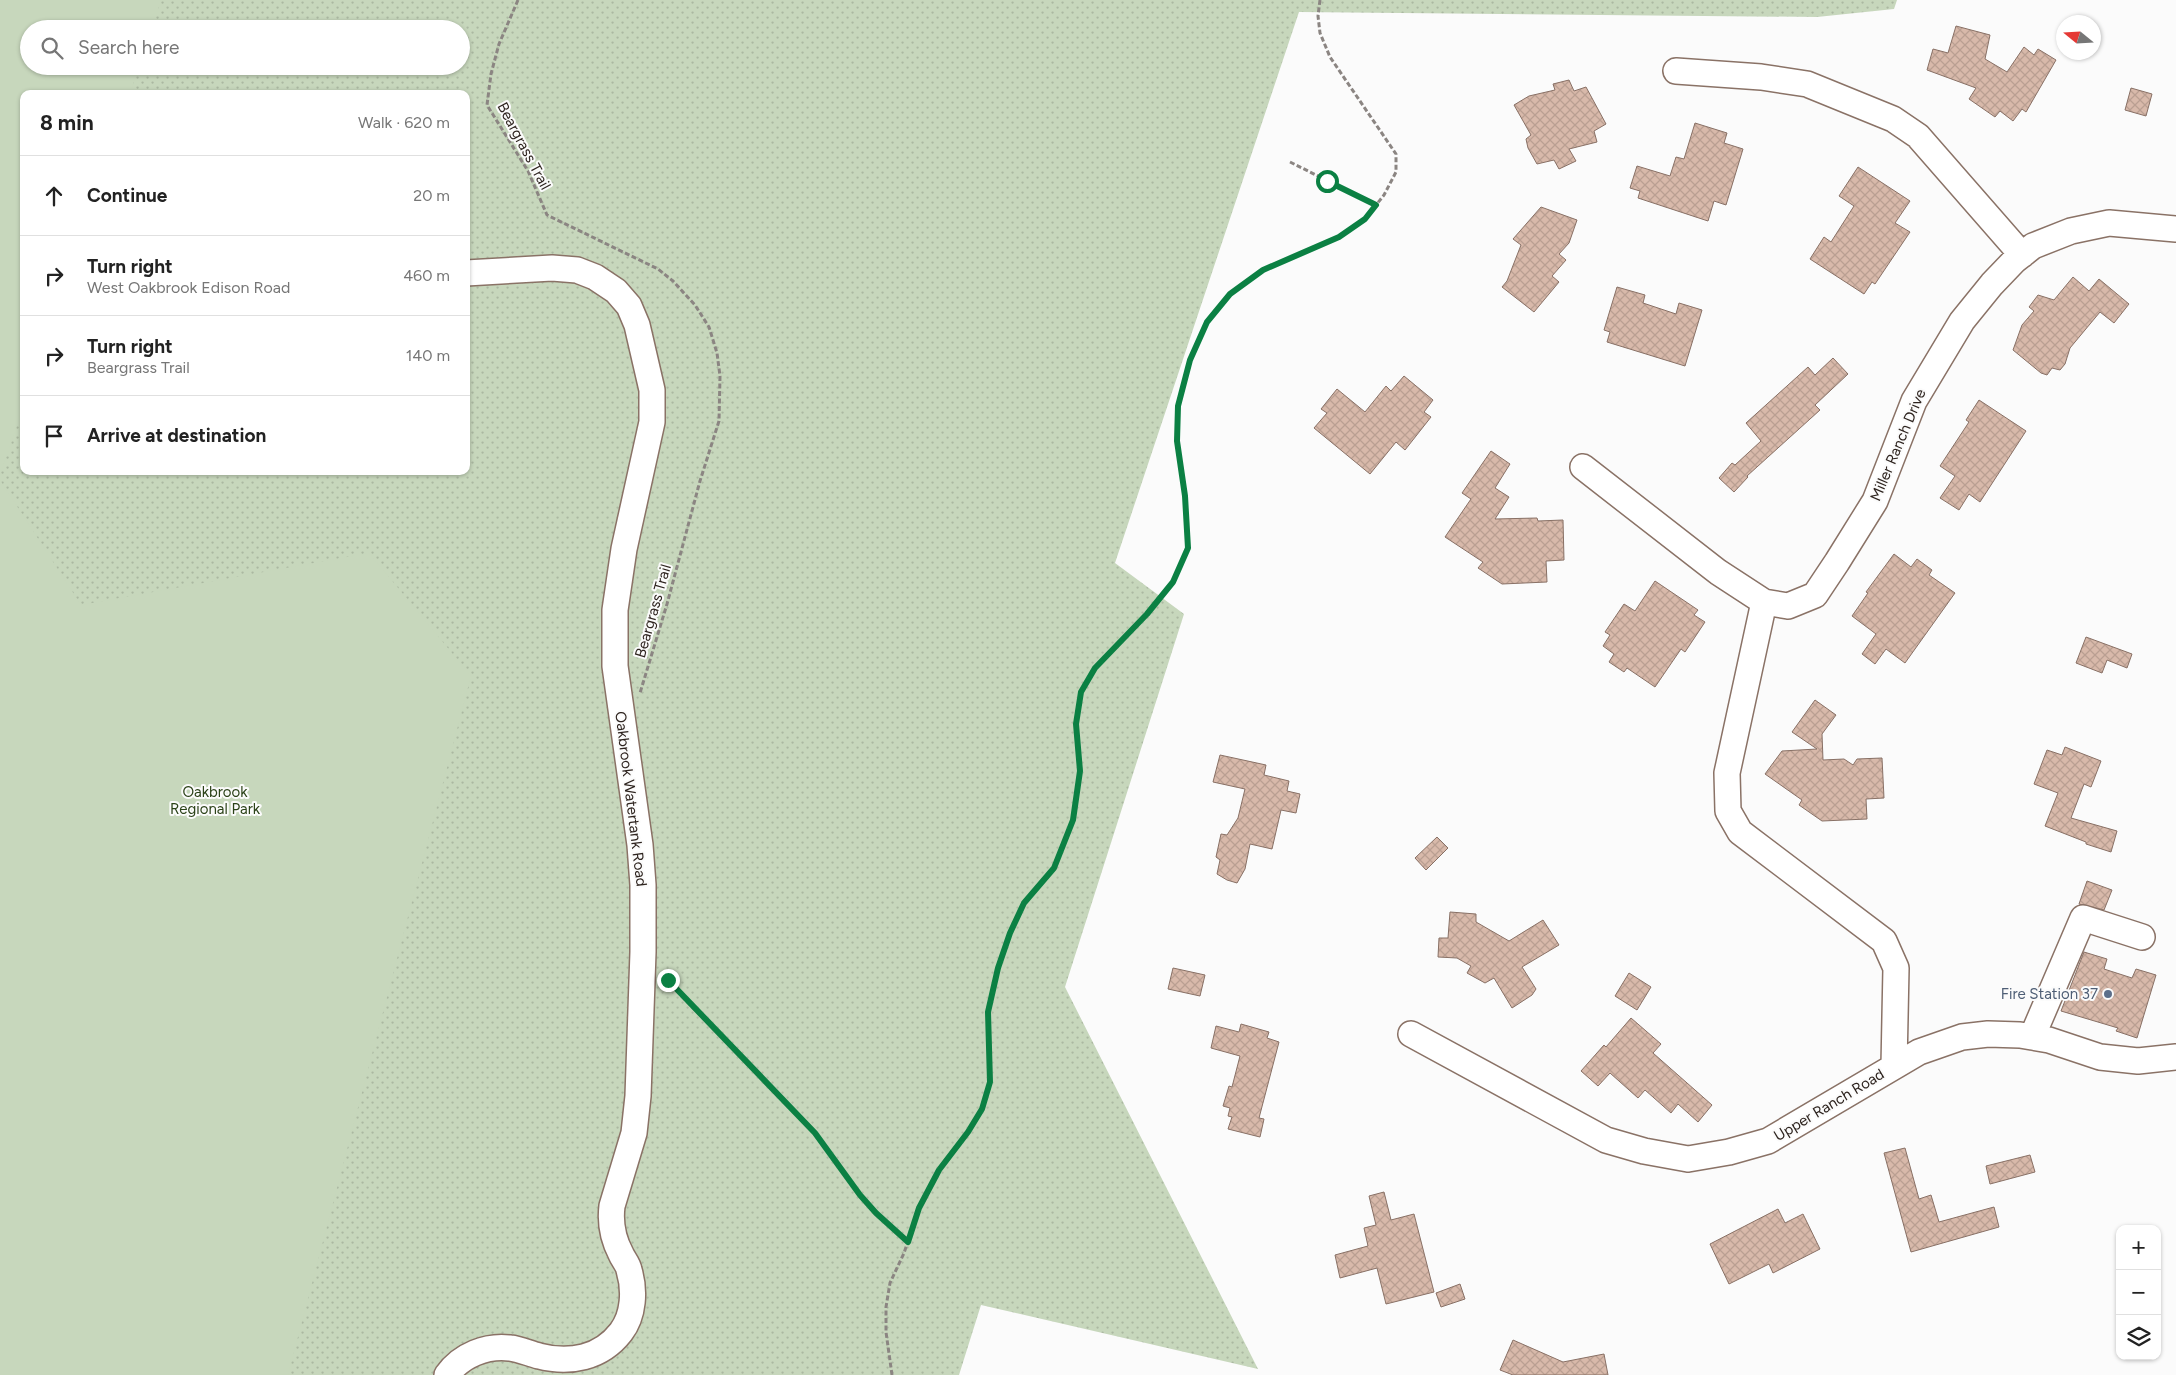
<!DOCTYPE html>
<meta charset="utf-8">
<style>
:root{--surface:#fff;--page:#f2f2f2;--text:#222;--muted:#767676;--line:#e0e0e0}
body{margin:0;font-family:Figtree,sans-serif;background:var(--page);color:var(--text)}
.controls{position:absolute;right:15px;bottom:15px;display:grid;overflow:hidden;border-radius:10px;box-shadow:0 1px 4px #0004}
.controls button{width:45px;height:45px;display:grid;place-items:center;padding:0;border:0;border-bottom:1px solid var(--line);background:var(--surface);color:var(--text);font:25px sans-serif}
.compass{position:absolute;left:2056px;top:15px;width:45px;height:45px;border-radius:50%;background:var(--surface);box-shadow:0 1px 4px #0004;rotate:288deg}
.stop{position:absolute;width:15px;height:15px;margin:-11px;border:4px solid #0b8043;border-radius:50%;background:#fff}
.stop.end{background:#0b8043;border-color:#fff;box-shadow:0 1px 5px #0008}
.list{margin:0;padding:0;list-style:none}
h2{display:flex;justify-content:space-between;align-items:center;height:65px;margin:0;padding:0 20px;font-size:21px}
h2 small{font-size:16px;font-weight:400;color:var(--muted)}
.list li{display:grid;grid-template-columns:32px 1fr auto;gap:15px;align-items:center;box-sizing:border-box;height:80px;padding:0 20px;border-top:1px solid var(--line)}
.list b{display:block;font-size:19px;white-space:nowrap}
.list p{margin:0;font-size:16px;white-space:nowrap;color:var(--muted)}
.list em{font-size:16px;font-style:normal;color:var(--muted)}
.icon{flex:none;width:28px;height:28px;fill:none;stroke:currentColor;stroke-width:2;stroke-linecap:round;stroke-linejoin:round}
.map{position:relative;flex:none;width:2176px;height:1375px;overflow:hidden}
.search{position:absolute;background:var(--surface);box-shadow:0 1px 4px #0004;left:20px;top:20px;width:450px;height:55px;display:flex;align-items:center;gap:12px;box-sizing:border-box;padding:0 18px;border-radius:28px;color:var(--muted);font-size:19px}
.panel{position:absolute;background:var(--surface);box-shadow:0 1px 4px #0004;left:20px;top:90px;width:450px;height:385px;border-radius:10px}
.map>svg:first-child{display:block}
.grass{fill:url(#grass-dots);fill-rule:evenodd}
.green{fill:#c7d7bc}
.building{fill:url(#building-cross-hatch);stroke:#887065}
.lines{fill:none;stroke-linecap:round;stroke-linejoin:round}
.minor-casing{stroke:#8a7266;stroke-width:28}
.path{stroke:#8b8582;stroke-width:3;stroke-dasharray:5 2.5;stroke-linecap:butt}
.minor{stroke:#fff;stroke-width:25}
.route{stroke:#0b8043;stroke-width:6}
.service-dot{fill:#5c6f8a;stroke:#fbfbfb;stroke-width:2}
.labels{text-anchor:middle;dominant-baseline:central;stroke-width:4;stroke-linejoin:round;paint-order:stroke}
.street-label{font-size:15px;fill:#2e241f;stroke:#fbfbfb}
.park-label{font-size:15px;fill:#2b4218;stroke:#fbfbfb}
.service-label{font-size:15px;fill:#4e5e75;stroke:#fbfbfb;text-anchor:end}
</style>
<div class="map">
<svg width="2176" height="1375" viewBox="0 0 2176 1375">
<defs>
<pattern id="grass-dots" width="8" height="8" patternUnits="userSpaceOnUse" patternTransform="scale(1.25)"><rect width="8" height="8" fill="#c7d7bc"/><path d="M2 2h.1M6 6h.1" fill="none" stroke="#abb8a1" stroke-width="1.8" stroke-linecap="round"/></pattern>
<pattern id="building-cross-hatch" width="8" height="8" patternUnits="userSpaceOnUse" patternTransform="scale(1.25)"><rect width="8" height="8" fill="#d8b9aa"/><path d="M0 0l8 8M0 8l8-8" fill="none" stroke="#ba9f92"/></pattern>
</defs>
<rect width="100%" height="100%" fill="#fbfbfb"/>
<path class="grass" d="M0,0H1897L1894,9L1817,17L1299,12L1115,563L1184,614L1065,987L1258,1369L981,1305L959,1375H0ZM29,29H461V66H29ZM24,94H466V471H24Z"/>
<path class="green" d="M0,0H161L152,29H29V66H139L130,94H24V405L0,475Z
M0,480L81,605L369,553L471,676L288,1375H0Z"/>
<path class="building" d="M1956,26L1990,35L1985,59L2007,72L2024,47L2034,55L2038,49L2056,60L2026,112L2022,109L2013,121L2000,111L1995,117L1969,99L1976,88L1927,70L1933,49L1948,53Z
M1569,80L1574,91L1586,87L1606,124L1594,131L1597,142L1569,149L1576,161L1559,169L1554,160L1537,164L1528,148L1526,139L1531,135L1514,105L1529,96L1555,90L1553,84Z
M2131,88L2152,94L2146,116L2125,110Z
M1695,123L1727,133L1724,143L1743,149L1726,205L1714,201L1708,221L1638,198L1640,191L1630,188L1637,166L1670,176L1676,157L1684,159Z
M1858,167L1910,201L1895,223L1910,232L1875,284L1872,282L1864,294L1810,259L1824,237L1831,242L1854,206L1839,196Z
M1541,207L1577,220L1569,243L1559,254L1566,260L1552,276L1559,282L1534,312L1502,287L1507,281L1521,245L1513,239Z
M2073,277L2089,291L2099,279L2129,304L2114,323L2100,312L2070,348L2065,364L2060,370L2052,368L2047,375L2041,373L2013,350L2022,325L2034,311L2029,307L2038,295L2054,300Z
M1617,287L1645,295L1643,303L1676,314L1679,303L1702,310L1685,366L1607,342L1610,332L1604,330Z
M1833,358L1848,374L1815,405L1820,410L1747,476L1748,477L1734,492L1719,478L1732,463L1735,465L1761,441L1746,423L1808,367L1815,375Z
M1404,376L1433,400L1424,412L1431,417L1405,450L1396,442L1370,474L1314,428L1327,413L1321,409L1337,389L1365,412L1386,386L1391,391Z
M1979,400L2026,431L1980,502L1969,494L1959,510L1940,498L1955,476L1940,466L1969,422L1966,420Z
M1491,451L1510,464L1495,488L1509,497L1495,519L1537,518L1538,521L1563,520L1564,560L1546,561L1547,582L1502,584L1478,568L1483,562L1445,537L1471,499L1462,493Z
M1894,554L1911,567L1917,559L1932,570L1929,575L1955,593L1905,663L1886,649L1875,664L1862,654L1876,634L1852,616L1868,593L1866,592Z
M1655,581L1698,610L1694,615L1705,622L1685,652L1681,649L1655,687L1627,668L1624,672L1609,662L1614,654L1603,646L1610,635L1605,632L1624,604L1635,611Z
M2086,637L2132,654L2127,668L2107,660L2102,673L2076,663Z
M1815,700L1836,715L1822,734L1823,760L1844,759L1853,765L1857,759L1882,758L1884,798L1866,799L1867,819L1822,821L1799,805L1802,800L1765,774L1782,751L1817,749L1792,732Z
M2065,747L2101,761L2091,787L2084,784L2071,818L2117,831L2111,852L2086,844V842L2045,826L2058,793L2034,784L2047,750L2062,755Z
M1220,755L1266,765L1264,775L1289,781L1287,791L1300,794L1296,813L1281,810L1272,849L1250,844L1245,869L1237,883L1227,880L1217,874L1220,860L1216,857L1221,834L1227,835L1238,818L1245,789L1213,782Z
M1437,837L1448,848L1426,870L1415,858Z
M2087,881L2112,890L2104,910L2079,904Z
M1450,912L1476,914V922L1509,941L1543,920L1559,945L1522,967L1536,989L1532,995L1512,1008L1494,978L1485,983L1467,973L1471,966L1457,958L1438,957L1439,938H1448Z
M2084,952L2107,959L2104,969L2132,978L2136,969L2156,975L2137,1038L2116,1031L2118,1028L2061,1011Z
M1173,968L1205,975L1200,996L1168,989Z
M1629,973L1651,987L1637,1010L1615,996Z
M1631,1018L1661,1044L1653,1053L1712,1105L1698,1122L1678,1104L1671,1113L1645,1090L1638,1098L1610,1073L1598,1086L1581,1071L1604,1045L1606,1047Z
M1241,1024L1269,1032L1267,1038L1279,1042L1259,1118L1264,1119L1260,1137L1228,1129L1232,1117L1228,1116L1230,1108L1223,1106L1229,1086L1232,1087L1240,1056L1211,1048L1216,1026L1239,1032Z
M1905,1148L1919,1199L1931,1195L1939,1222L1994,1207L1999,1227L1911,1252L1884,1153Z
M2030,1155L2035,1172L1990,1184L1986,1166Z
M1384,1192L1391,1220L1414,1214L1434,1292L1386,1304L1377,1268L1340,1278L1335,1255L1368,1246L1364,1228L1376,1225L1369,1196Z
M1778,1209L1785,1223L1803,1214L1820,1249L1773,1273L1769,1264L1729,1284L1710,1244Z
M1460,1284L1465,1299L1441,1307L1436,1293Z
M1513,1340L1563,1362L1604,1354L1608,1375H1513L1500,1370Z"/>
<g class="lines">
<defs>
<path id="minor" d="M1676,71L1761,77L1807,84L1893,119L1918,136L2022,255
M1583,467L1718,572L1764,602L1788,606L1815,595L1837,562L1875,501L1914,401L1962,321L1992,284L2014,261L2033,246L2071,231L2109,223L2176,229
M1764,602L1727,773L1728,811L1740,832L1884,941L1896,968L1894,1066
M1411,1034L1606,1140L1644,1151L1688,1159L1729,1152L1768,1141L1919,1052L1962,1037L1988,1034L2020,1035L2049,1040L2100,1057L2138,1061L2176,1057
M2032,1037L2083,918L2142,937
M447,1375C461,1355 487,1345 510,1348C520,1349 530,1354 539,1356C570,1364 601,1358 621,1332C634,1315 635,1290 629,1270C628,1264 623,1259 621,1254C613,1239 610,1222 612,1206L634,1133L638,1096L643,952V885L640,845L615,666V610L624,549L652,422V390L637,325L629,306L616,291L595,277L577,270L552,268L466,273"/>
</defs>
<use href="#minor" class="minor-casing"/>
<path class="path" d="M518,0L499,44L491,74L487,105L528,171L547,215L658,269L673,281L695,305L709,327L717,353L720,376L719,421L700,481L667,604L640,693
M1290,162L1376,205
M663,973L667,981L815,1133L859,1195L876,1213L908,1242
M892,1375L886,1332V1307L890,1283L904,1253L919,1208L939,1170L968,1132L983,1109L990,1082L988,1012L999,967L1009,933L1024,903L1054,868L1073,820L1081,771L1076,724L1081,692L1095,668L1147,615L1173,582L1188,548L1185,496L1177,441L1178,407L1190,360L1207,322L1230,294L1263,270L1339,237L1365,219L1384,195L1396,172V154L1330,57L1320,33L1318,16L1320,0"/>
<use href="#minor" class="minor"/>
</g>
<g class="lines">
<path class="route" d="M668,980L815,1133L860,1195L876,1213L908,1242L919,1208L939,1170L968,1132L982,1109L990,1082L988,1012L998,968L1010,933L1024,903L1054,868L1073,820L1080,771L1076,724L1081,692L1095,668L1147,614L1173,582L1188,548L1185,496L1177,441L1178,406L1190,360L1207,322L1230,294L1263,270L1339,237L1365,219L1376,205L1327,181"/>
</g>
<circle class="service-dot" cx="2108" cy="994" r="5"/>
<g class="labels">
<g class="street-label">
<text transform="translate(524 146) rotate(62)">Beargrass Trail</text>
<text transform="translate(1898 445) rotate(-67)">Miller Ranch Drive</text>
<text transform="translate(653 611) rotate(-74)">Beargrass Trail</text>
<text transform="translate(631 799) rotate(83)">Oakbrook Watertank Road</text>
<text transform="translate(1829 1105) rotate(-31)">Upper Ranch Road</text>
</g>
<g class="park-label">
<text x="215" y="792">Oakbrook<tspan x="215" dy="17">Regional Park</tspan></text>
</g>
<g class="service-label">
<text x="2098" y="994">Fire Station 37</text>
</g>
</g>
</svg>
<div class="controls">
<button>+</button>
<button>−</button>
<button><svg class="icon" aria-label="layers" viewBox="0 0 24 24"><path d="M12 4l9 5-9 5-9-5zM3 14l9 5 9-5"/></svg></button>
</div>
<svg class="compass" viewBox="-18 -18 36 36"><path d="M0-13l5 13h-10z" fill="#e53935"/><path d="M0 13l5-13h-10z" fill="#767676"/></svg>
<div class="stop" style="left:1327px;top:181px"></div>
<div class="stop end" style="left:668px;top:980px"></div>
<div class="search"><svg class="icon" aria-label="search" viewBox="0 0 24 24"><circle cx="10" cy="10" r="6"/><path d="M15 15l6 6"/></svg>Search here</div>
<section class="panel">
<h2>8 min<small>Walk · 620 m</small></h2>
<ul class="list">
<li><svg class="icon" aria-label="ahead" viewBox="0 0 24 24"><path d="M12 20V5M6 11l6-6 6 6"/></svg><div><b>Continue</b></div><em>20 m</em></li>
<li><svg class="icon" aria-label="right" viewBox="0 0 24 24"><path d="M7 20v-9h11M14 6l5 5-5 5"/></svg><div><b>Turn right</b><p>West Oakbrook Edison Road</p></div><em>460 m</em></li>
<li><svg class="icon" aria-label="right" viewBox="0 0 24 24"><path d="M7 20v-9h11M14 6l5 5-5 5"/></svg><div><b>Turn right</b><p>Beargrass Trail</p></div><em>140 m</em></li>
<li><svg class="icon" aria-label="arrive" viewBox="0 0 24 24"><path d="M6 21V4h12l-3 4 3 4H6"/></svg><div><b>Arrive at destination</b></div></li>
</ul>
</section>
</div>
